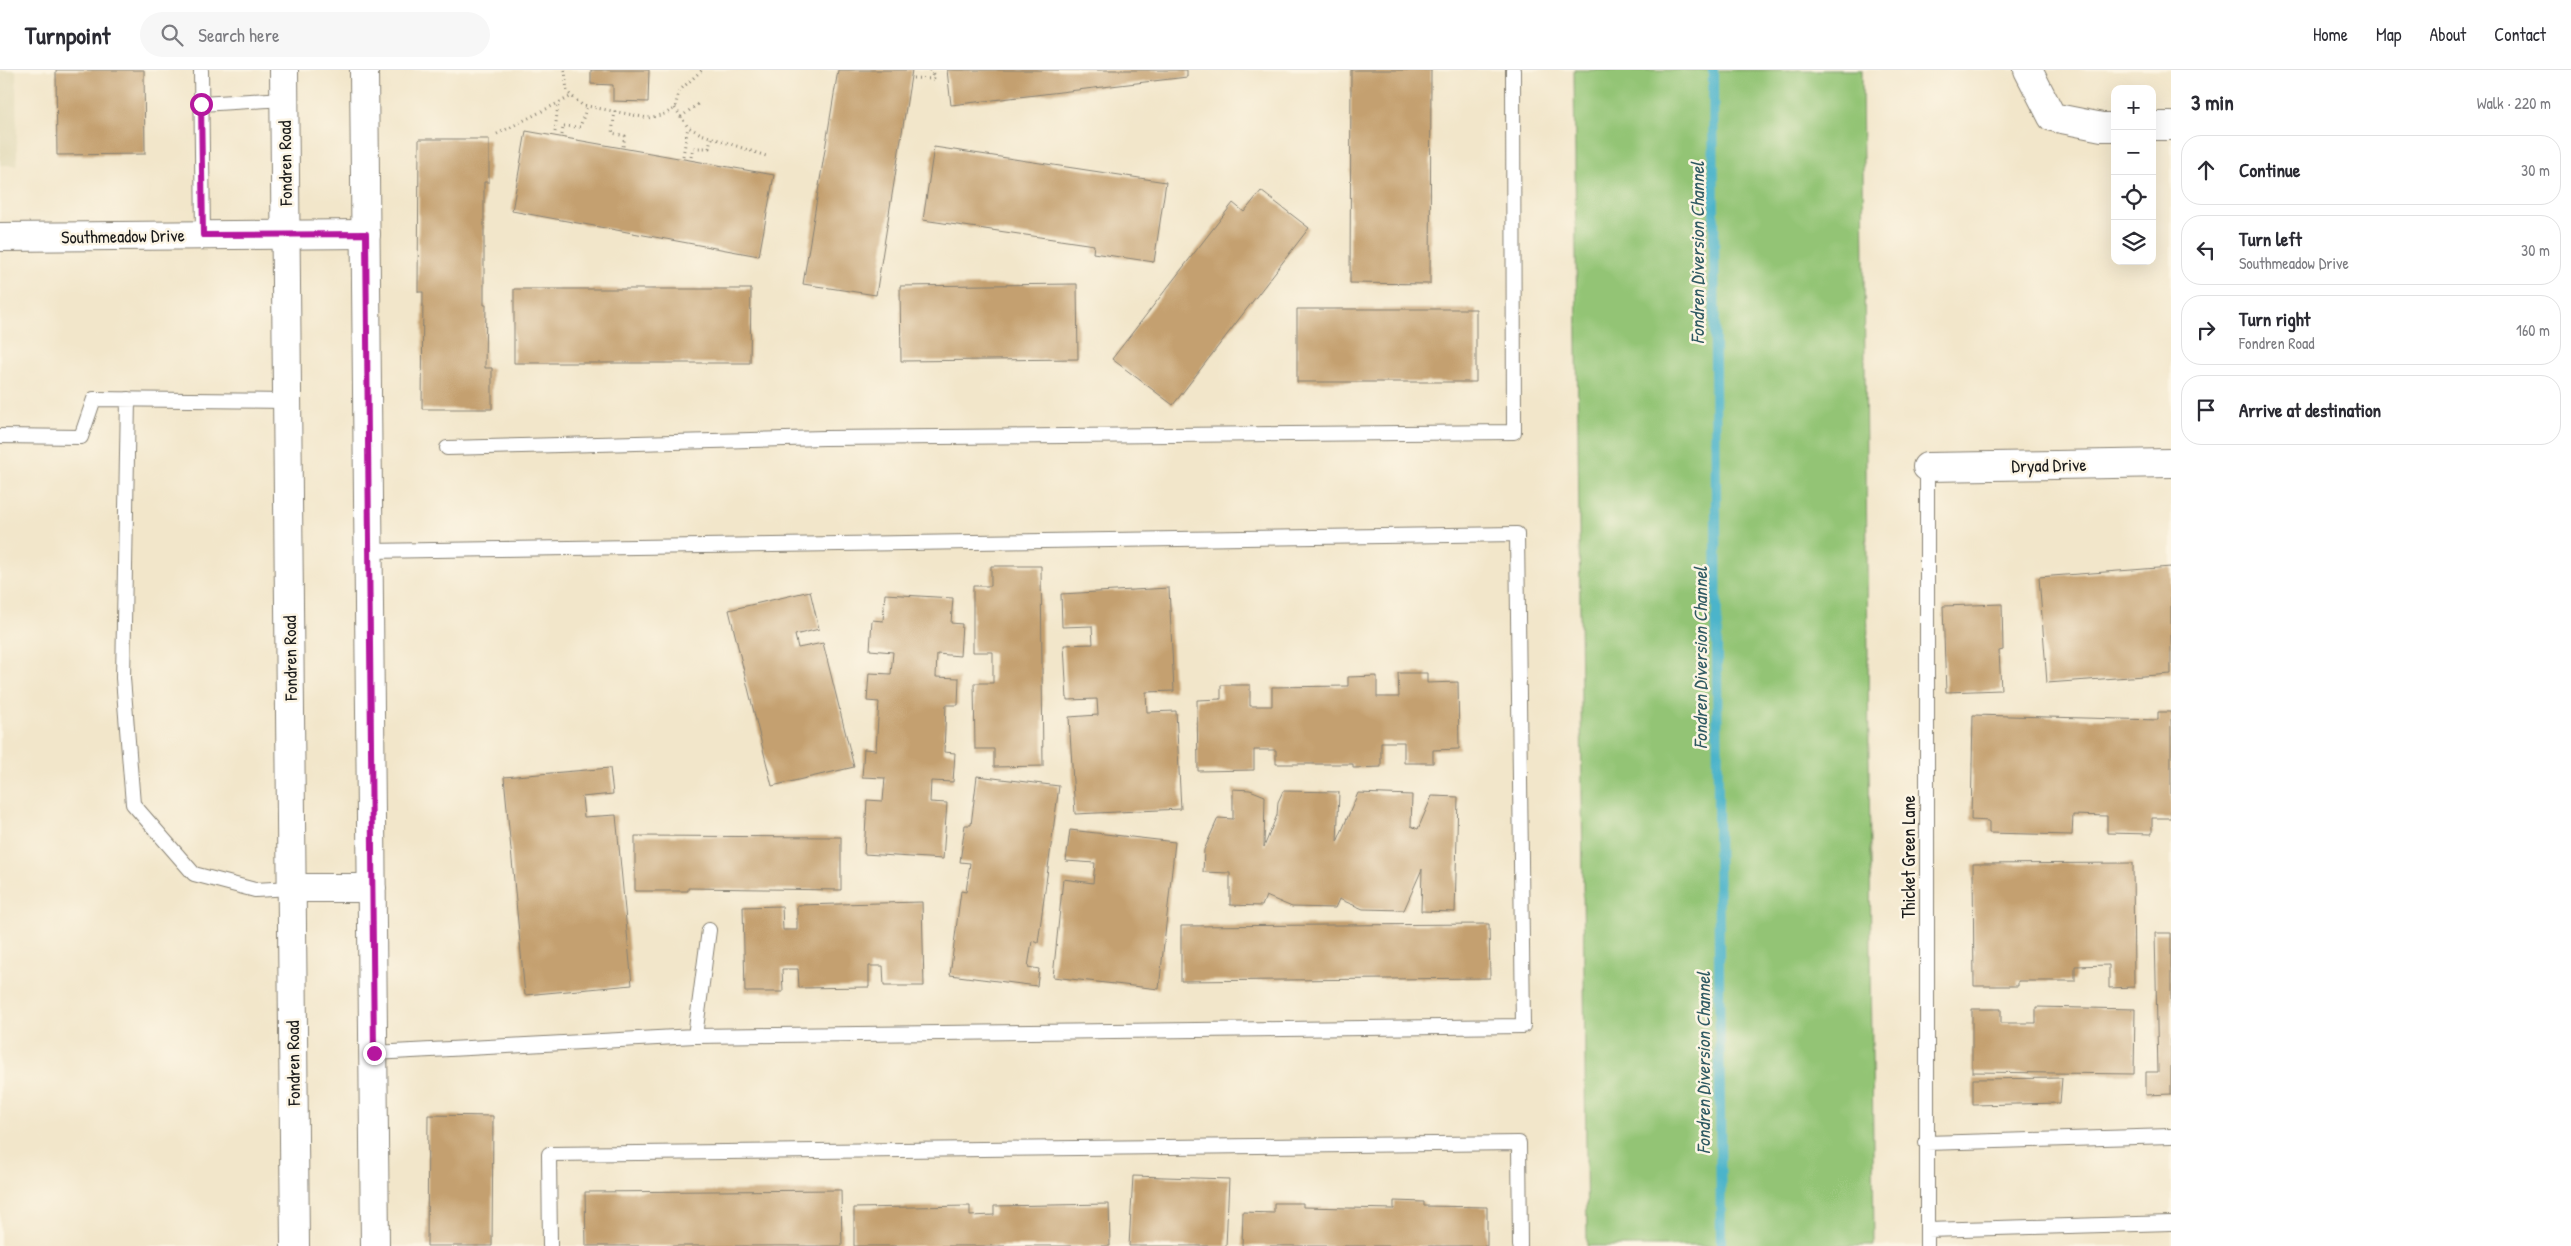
<!DOCTYPE html>
<meta charset="utf-8">
<style>
:root{--surface:#fff;--page:#f7f7f7;--text:#2b2b33;--muted:#7c7c81;--line:#e1e1e2}
body{margin:0;font-family:"Patrick Hand",sans-serif;background:var(--page);color:var(--text)}
.controls{position:absolute;right:15px;top:15px;display:grid;overflow:hidden;border-radius:10px;box-shadow:0 5px 20px #0002}
.controls button{width:45px;height:45px;display:grid;place-items:center;padding:0;border:0;border-bottom:1px solid var(--line);background:var(--surface);color:var(--text);font:25px sans-serif}
.stop{position:absolute;width:15px;height:15px;margin:-11px;border:4px solid #b5179e;border-radius:50%;background:#fff}
.stop.end{background:#b5179e;border-color:#fff;box-shadow:0 1px 5px #0008}
.list{margin:0;padding:0;list-style:none}
h2{display:flex;justify-content:space-between;align-items:center;height:65px;margin:0;padding:0 20px;font-size:21px}
h2 small{font-size:16px;font-weight:400;color:var(--muted)}
.list li{display:grid;grid-template-columns:32px 1fr auto;gap:15px;align-items:center;box-sizing:border-box;height:70px;margin:0 10px 10px;padding:0 10px;border:1px solid var(--line);border-radius:20px}
.list b{display:block;font-size:19px;white-space:nowrap}
.list p{margin:0;font-size:16px;white-space:nowrap;color:var(--muted)}
.list em{font-size:16px;font-style:normal;color:var(--muted)}
.icon{flex:none;width:28px;height:28px;fill:none;stroke:currentColor;stroke-width:2;stroke-linecap:round;stroke-linejoin:round}
.map{position:relative;flex:none;width:2171px;height:1176px;overflow:hidden}
header{display:flex;align-items:center;gap:30px;box-sizing:border-box;height:70px;padding:0 25px;background:var(--surface);border-bottom:1px solid var(--line)}
header strong{font-size:24px}
nav{display:flex;gap:28px;margin-inline-start:auto;font-size:18px}
.search{width:350px;height:45px;background:var(--page);display:flex;align-items:center;gap:12px;box-sizing:border-box;padding:0 18px;border-radius:28px;color:var(--muted);font-size:19px}
main{display:flex}
aside{flex:1;background:var(--surface)}
.map>svg:first-child{display:block}
.built{fill:#e3dbba}
.green{fill:#93c474;stroke:#587048}
.lines{fill:none;stroke-linecap:round;stroke-linejoin:round}
.stream{stroke:#4cb4ca;stroke-width:10}
.building{fill:#c4a06f}
.lane-casing{stroke:#878173;stroke-width:16}
.street-casing{stroke:#878173;stroke-width:30}
.secondary-casing{stroke:#878173;stroke-width:30}
.path{stroke:#878173;stroke-width:3;stroke-dasharray:1 4;stroke-linecap:butt}
.lane{stroke:#fff;stroke-width:14}
.street{stroke:#fff;stroke-width:28}
.secondary{stroke:#fff;stroke-width:28}
.route{stroke:#b5179e;stroke-width:6}
.labels{text-anchor:middle;dominant-baseline:central;stroke-width:5;stroke-linejoin:round;paint-order:stroke}
.street-label{font-size:18px;fill:#1c1c1c;stroke:#fcf5e5}
.water-label{font-size:19px;font-style:italic;fill:#2f5962;stroke:#fcf5e5}
</style>
<header>
<strong>Turnpoint</strong>
<div class="search"><svg class="icon" aria-label="search" viewBox="0 0 24 24"><circle cx="10" cy="10" r="6"/><path d="M15 15l6 6"/></svg>Search here</div>
<nav><a>Home</a><a>Map</a><a>About</a><a>Contact</a></nav>
</header>
<main>
<div class="map">
<svg width="2171" height="1176" viewBox="0 0 2171 1176">
<rect width="100%" height="100%" fill="#fcf5e5"/>
<filter id="ink" filterUnits="userSpaceOnUse"><feTurbulence type="fractalNoise" baseFrequency=".02" numOctaves="2"/><feDisplacementMap in="SourceGraphic" scale="10" xChannelSelector="R" yChannelSelector="G"/><feConvolveMatrix kernelMatrix="1 2 1 2 8 2 1 2 1" color-interpolation-filters="sRGB"/></filter>
<filter id="wash" filterUnits="userSpaceOnUse"><feTurbulence type="fractalNoise" baseFrequency=".0096" numOctaves="4" result="noise"/><feDisplacementMap in="SourceGraphic" scale="20" xChannelSelector="R" yChannelSelector="G"/><feGaussianBlur stdDeviation="1.12" result="paint"/><feColorMatrix in="noise" values="0 0 0 0 0 0 0 0 0 0 0 0 0 0 0 0 0 1.4 0 .05"/><feComposite in="paint" operator="in"/></filter>
<g filter="url(#wash)">
<rect width="100%" height="100%" fill="#f2e6ca"/>
<path class="built" d="M0,0H16L17,95H0Z"/>
<path class="green" d="M1574,0H1862L1874,1176H1587Z"/>
<g class="lines">
<path class="stream" d="M1713,0L1721,1176"/>
</g>
<g id="blocks">
<path class="building" d="M56,0H144L145,84L57,85Z
M591,0H649L648,32L613,31V15L591,14Z
M838,0H912L876,225L803,214Z
M947,0H1187V7L951,35Z
M1351,0H1431L1430,214L1350,213Z
M526,61L774,105L759,186L512,141Z
M419,69H489V112H484V235H486L485,298H492V339H422L423,222H418Z
M934,77L1166,112L1154,192L1093,183L1094,175L923,150Z
M1261,121L1309,158L1173,335L1112,289L1233,133L1244,142Z
M1077,214L1078,289L901,291L900,216Z
M514,219H751L750,293H514Z
M1297,239H1476V312H1297Z
M991,496H1041L1043,696L994,697V679H975L974,613H993V582H973V516H991Z
M2171,497V604L2047,613L2039,507Z
M1169,518L1174,621L1146,622L1147,642L1176,641L1181,739L1075,744L1069,647L1098,645L1097,629L1067,630L1064,575L1093,574L1092,556L1062,557L1061,524Z
M810,521L819,559L795,565L798,578L823,573L854,697L772,716L729,540Z
M885,524L953,528L951,553L962,554L960,586L937,584L936,607L959,608L958,635H946L944,682L955,683L953,712L931,711L930,732L947,733L943,789L864,784L867,730L883,731L885,708L862,707L864,679L876,680L879,632L867,631L869,603L891,604L893,582L870,580L872,550L883,551Z
M2002,534L2003,580L1999,581L2001,620L1946,622L1943,536Z
M1398,603H1427V613L1458,612L1459,679L1433,680V693H1404V672H1381V697L1353,698V694H1276V680H1254V700L1198,701L1197,630L1221,629V615H1250V636H1272V617L1348,616V607L1377,606V627H1399Z
M2158,642H2171V748H2152V764L2107,763V746L2073,745L2072,765L1989,763V751L1971,750L1973,645L2158,650Z
M610,698L613,724L582,727L584,747L616,745L632,915L525,925L504,707Z
M977,706L1059,716L1038,873L1032,871L1028,897L1039,899L1037,916L950,905L961,821L966,822L970,793L960,792L965,755H971Z
M1233,719L1250,720L1265,726L1264,777L1277,745L1278,732L1283,721L1339,722L1337,772L1358,723L1412,725L1411,756L1418,759L1432,726L1458,727L1455,842L1421,841L1422,799L1404,840L1363,839L1339,829L1335,838L1292,837L1266,826L1262,836L1230,835V803L1203,802L1204,780L1218,748L1233,749Z
M1070,760L1175,772L1159,919L1053,907L1063,809L1093,813L1095,793L1066,791Z
M635,766L841,767V820L688,818V821H635Z
M2133,793L2134,917L2109,918V895L2075,896V911H2018V916H1974L1973,794Z
M922,832L924,916H884L883,896H869V917L799,918L798,899H782L783,922H745L743,837L782,836L783,860H797V835Z
M1489,854L1490,908L1181,911V856Z
M2155,863H2171V1024L2146,1025V1002H2158Z
M2036,937L2135,939L2134,1004L1972,1002V939H2001V953H2036Z
M2062,1008L2060,1033L1973,1035V1009Z
M428,1045L493,1046L492,1176H427Z
M1133,1106L1229,1109L1226,1176H1129Z
M841,1120L842,1176H586L585,1122Z
M1394,1131L1424,1132V1136L1487,1137V1176H1242L1243,1142L1274,1143V1133H1303V1137L1394,1139Z
M1109,1134L1110,1176H854V1138L970,1136V1146L994,1145V1136Z"/>
</g>
</g>
<g filter="url(#ink)">
<use href="#blocks" fill-opacity="0" stroke="#878173" stroke-width="1"/>
<g class="lines">
<defs>
<path id="lane" d="M201,0L203,165
M201,34L284,29
M128,329L123,608L133,734L194,804L255,820L292,818
M0,366L81,367L94,329L287,331
M447,378L825,368L1514,362L1513,0
M1927,397V1176
M369,481L1517,464L1523,956L695,966L374,983
M695,966L709,860
M1926,1073L2171,1066
M1927,1160L2171,1153
M550,1176L549,1084L1519,1073L1520,1176"/>
<path id="street" d="M2028,0L2052,47L2102,57H2115
M2152,56H2171
M0,167L366,164
M1927,397L2171,393"/>
<path id="secondary" d="M284,0L295,1176
M364,0L375,1176
M292,818H372"/>
</defs>
<use href="#lane" class="lane-casing"/>
<use href="#street" class="street-casing"/>
<use href="#secondary" class="secondary-casing"/>
<path class="path" d="M565,0L567,22L582,35L648,48L665,44L675,38L679,21L702,0
M930,0L934,9L932,0
M913,8L934,9
M675,38L688,57L701,64L769,87
M615,41L612,63L625,66L623,77
M681,47L699,33
M555,62L558,34
M497,64L572,26
M562,65L563,56L580,57L587,36
M683,86L688,57
M691,87L693,78H709L711,68"/>
<use href="#lane" class="lane"/>
<use href="#street" class="street"/>
<use href="#secondary" class="secondary"/>
</g>
</g>
<g class="lines" filter="url(#ink)">
<path class="route" d="M201,34L203,165L366,164L374,983"/>
</g>
<g class="labels">
<g class="street-label">
<text transform="translate(285 93) rotate(-91)">Fondren Road</text>
<text transform="translate(123 166) rotate(-1)">Southmeadow Drive</text>
<text transform="translate(2049 395) rotate(-1)">Dryad Drive</text>
<text transform="translate(290 588) rotate(-91)">Fondren Road</text>
<text transform="translate(1908 787) rotate(-90)">Thicket Green Lane</text>
<text transform="translate(293 993) rotate(-91)">Fondren Road</text>
</g>
<g class="water-label">
<text transform="translate(1697 183) rotate(-90)">Fondren Diversion Channel</text>
<text transform="translate(1700 588) rotate(-90)">Fondren Diversion Channel</text>
<text transform="translate(1703 993) rotate(-90)">Fondren Diversion Channel</text>
</g>
</g>
</svg>
<div class="controls">
<button>+</button>
<button>−</button>
<button><svg class="icon" aria-label="locate" viewBox="0 0 24 24"><circle cx="12" cy="12" r="6"/><path d="M12 2v4M12 18v4M2 12h4M18 12h4"/></svg></button>
<button><svg class="icon" aria-label="layers" viewBox="0 0 24 24"><path d="M12 4l9 5-9 5-9-5zM3 14l9 5 9-5"/></svg></button>
</div>
<div class="stop" style="left:201px;top:34px"></div>
<div class="stop end" style="left:374px;top:983px"></div>
</div>
<aside>
<h2>3 min<small>Walk · 220 m</small></h2>
<ul class="list">
<li><svg class="icon" aria-label="ahead" viewBox="0 0 24 24"><path d="M12 20V5M6 11l6-6 6 6"/></svg><div><b>Continue</b></div><em>30 m</em></li>
<li><svg class="icon" aria-label="left" viewBox="0 0 24 24"><path d="M17 20v-9H6M10 6l-5 5 5 5"/></svg><div><b>Turn left</b><p>Southmeadow Drive</p></div><em>30 m</em></li>
<li><svg class="icon" aria-label="right" viewBox="0 0 24 24"><path d="M7 20v-9h11M14 6l5 5-5 5"/></svg><div><b>Turn right</b><p>Fondren Road</p></div><em>160 m</em></li>
<li><svg class="icon" aria-label="arrive" viewBox="0 0 24 24"><path d="M6 21V4h12l-3 4 3 4H6"/></svg><div><b>Arrive at destination</b></div></li>
</ul>
</aside>
</main>
